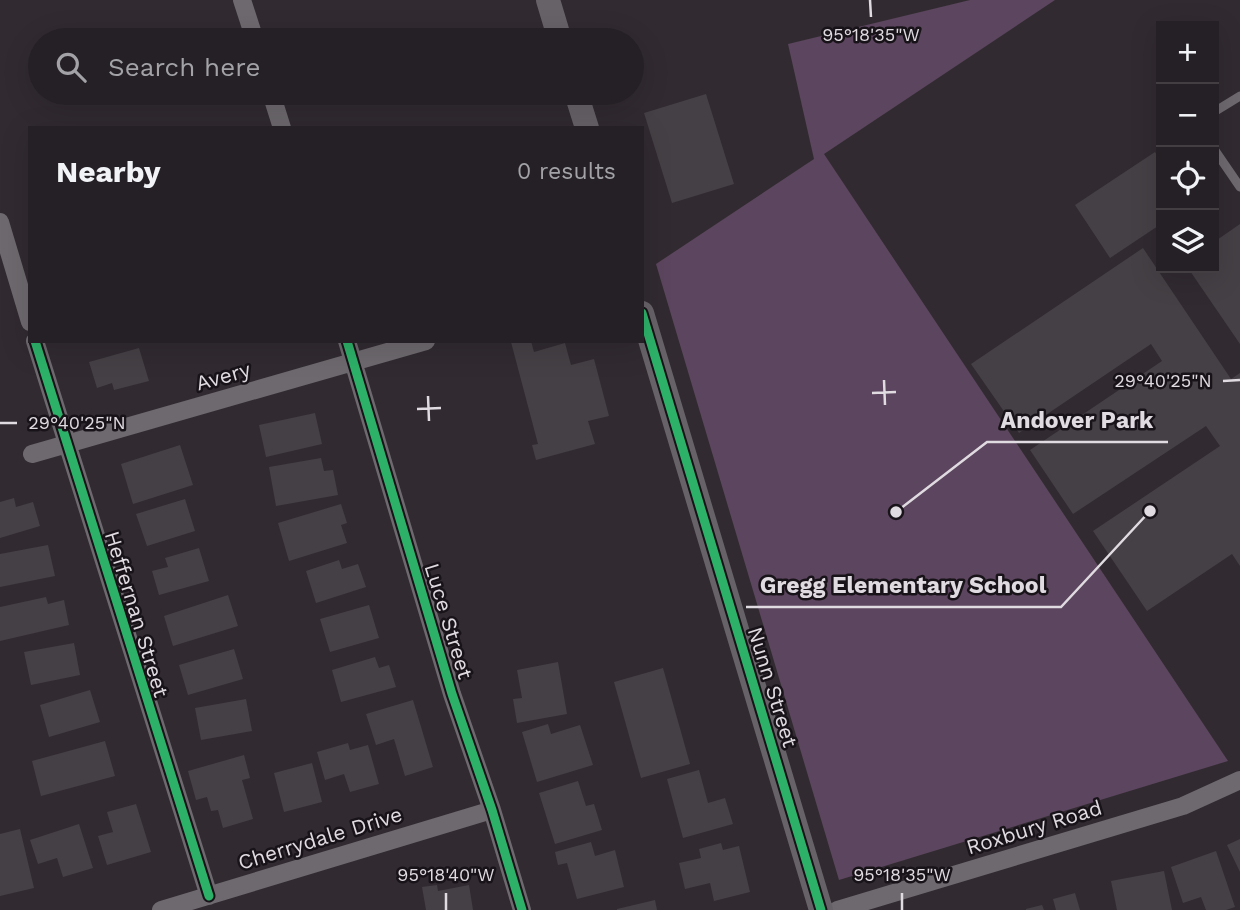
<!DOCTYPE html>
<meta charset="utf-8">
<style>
:root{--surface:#252025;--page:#2d282d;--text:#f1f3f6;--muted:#a3a3a7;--line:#423e42}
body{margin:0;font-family:"Work Sans",sans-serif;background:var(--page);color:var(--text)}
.controls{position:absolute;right:21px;top:21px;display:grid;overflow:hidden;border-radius:0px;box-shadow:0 7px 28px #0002}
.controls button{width:63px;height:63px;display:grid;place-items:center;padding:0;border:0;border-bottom:2px solid var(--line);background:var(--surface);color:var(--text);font:35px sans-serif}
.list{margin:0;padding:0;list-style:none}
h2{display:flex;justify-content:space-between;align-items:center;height:91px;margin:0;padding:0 28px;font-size:30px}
h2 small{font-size:23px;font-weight:400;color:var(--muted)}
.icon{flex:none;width:38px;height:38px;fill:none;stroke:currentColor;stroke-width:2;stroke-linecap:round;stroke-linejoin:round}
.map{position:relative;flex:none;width:1240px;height:910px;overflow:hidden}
.search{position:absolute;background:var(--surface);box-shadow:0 7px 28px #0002;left:28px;top:28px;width:616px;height:77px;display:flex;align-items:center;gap:18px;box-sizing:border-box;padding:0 24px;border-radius:38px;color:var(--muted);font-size:26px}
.panel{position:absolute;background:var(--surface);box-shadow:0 7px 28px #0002;left:28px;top:126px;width:616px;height:217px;border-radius:0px}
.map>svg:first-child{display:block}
.green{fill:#5c455e}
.building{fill:#454045}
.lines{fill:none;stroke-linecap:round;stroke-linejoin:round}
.lane{stroke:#6d696e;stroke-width:9}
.street{stroke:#6d696e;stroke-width:18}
.secondary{stroke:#676268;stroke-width:24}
.cycleway-casing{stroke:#181318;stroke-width:13}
.cycleway{stroke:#2db169;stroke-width:9}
.ticks{fill:none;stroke:#e0dae1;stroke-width:2.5}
.labels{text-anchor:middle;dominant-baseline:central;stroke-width:5;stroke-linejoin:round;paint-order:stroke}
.street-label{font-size:21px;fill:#e0dae1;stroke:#181318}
.ticks-label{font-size:18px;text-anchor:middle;fill:#e0dae1;stroke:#181318;stroke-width:5;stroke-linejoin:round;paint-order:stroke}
.leader{fill:none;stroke:#e0dae1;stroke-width:2.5}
.callout-dot{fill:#e0dae1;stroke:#181318;stroke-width:2.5}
.callout-label{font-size:23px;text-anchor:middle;font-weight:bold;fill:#e0dae1;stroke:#181318;stroke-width:5;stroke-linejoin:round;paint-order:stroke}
</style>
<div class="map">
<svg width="1240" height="910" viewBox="0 0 1240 910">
<rect width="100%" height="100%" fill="#312b31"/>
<path class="green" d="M970,0H1055L824,154L1228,761L839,880L656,264L814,159L788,44Z"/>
<path class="building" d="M706,94L734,184L672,203L644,113Z
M1155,152L1161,160V224L1110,258L1075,205Z
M1240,224V344L1188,268H1214V242Z
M1143,248L1231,379L1240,373V566L1232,554L1147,611L1093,531L1220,446L1206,426L1073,514L1030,450L1162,361L1151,344L1019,433L971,364Z
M531,341L534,352L565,343L571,365L594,359L609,416L588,421L595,444L536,460L532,445L538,444L511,342Z
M139,348L149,381L114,390L112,383L97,388L89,362Z
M315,413L322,444L266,457L259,425Z
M180,445L193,485L133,504L121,464Z
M321,458L324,471L333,470L338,495L276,506L269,467Z
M14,498L16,507L33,502L40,526L0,538V502Z
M185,499L195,531L147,546L136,514Z
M341,504L347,523L341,525L347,543L289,561L278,523Z
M48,545L55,576L0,587V554Z
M199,548L209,581L159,595L152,571L168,567L165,558Z
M339,560L342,569L358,564L366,587L316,603L306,571Z
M228,595L238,626L173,646L164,616Z
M46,597L48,604L64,600L69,625L0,641V607Z
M369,605L379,638L330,652L320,619Z
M74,643L80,675L31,685L24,652Z
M234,649L243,679L188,695L179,665Z
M375,657L379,668L389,665L396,687L341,702L332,670Z
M558,662L567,714L517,723L513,699L522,698L517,670Z
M663,668L690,764L641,778L614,682Z
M90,690L100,722L49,737L40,705Z
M246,699L252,731L201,740L195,708Z
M413,700L433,767L405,776L394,739L376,745L366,714Z
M548,724L551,734L580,725L593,765L537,782L522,732Z
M105,741L115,776L41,796L32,761Z
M348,743L350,750L368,745L379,784L350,792L344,774L325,780L317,752Z
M244,755L250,778L242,780L253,819L223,828L218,810L211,811L207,797L196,800L188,771Z
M312,763L322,802L284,812L274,773Z
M699,770L708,803L725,798L733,824L683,838L667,779Z
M578,781L586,806L594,804L602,830L555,844L539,793Z
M136,804L151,852L107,865L98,836L113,832L107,812Z
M79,824L93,868L63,877L57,858L38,864L30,840Z
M20,829L34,888L0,896V834Z
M1240,839V872L1227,845Z
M591,842L595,856L615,850L624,887L577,899L567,863L558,865L555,852Z
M721,843L723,850L739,846L750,892L714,901L710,883L685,889L679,863L701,858L699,849Z
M1216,851L1235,907L1226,910H1206L1201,897L1183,903L1171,867Z
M1164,871L1172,910H1117L1111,881Z
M437,885L438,891L469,885L473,910H426L422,887Z
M1075,893L1080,910H1056L1053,899Z
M655,900L657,910H617V909Z
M1042,905L1044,910H1026V909Z"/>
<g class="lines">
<path class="lane" d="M1214,112L1240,96
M1214,149L1240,187"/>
<path class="street" d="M242,0L255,40
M271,93L282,128
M0,222L30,322
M35,341L209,896
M347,341L452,694L492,810L522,910
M32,454L426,341
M161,910L492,810
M837,910L1183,806L1240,780"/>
<path class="secondary" d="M548,0L560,40
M576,93L587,128
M642,313L821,910"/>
<defs>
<path id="cycleway" d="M642,313L821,910
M35,341L209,896
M347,341L452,694L492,810L522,910"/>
</defs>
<use href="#cycleway" class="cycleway-casing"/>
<use href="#cycleway" class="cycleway"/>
</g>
<path class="ticks" d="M870,0L871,17M884,380L885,405M1223,381L1240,380M872,393L896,392M428,396L429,421M417,409L441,408M0,423H17M446,893V910M902,893V910"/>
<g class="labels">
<g class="street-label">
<text transform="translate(223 376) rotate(-16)">Avery</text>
<text transform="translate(137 614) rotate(73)">Heffernan Street</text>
<text transform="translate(449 621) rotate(73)">Luce Street</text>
<text transform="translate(773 687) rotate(73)">Nunn Street</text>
<text transform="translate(1034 827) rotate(-17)">Roxbury Road</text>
<text transform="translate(320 838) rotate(-17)">Cherrydale Drive</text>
</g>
</g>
<g class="ticks-label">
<text x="871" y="41">95°18'35"W</text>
<text x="1163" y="387">29°40'25"N</text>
<text x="77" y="429">29°40'25"N</text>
<text x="446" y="881">95°18'40"W</text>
<text x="902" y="881">95°18'35"W</text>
</g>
<path class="leader" d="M896 512L987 442H1168M1150 511L1061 607H746"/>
<g class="callout-dot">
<circle cx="896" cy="512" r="7"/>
<circle cx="1150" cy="511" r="7"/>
</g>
<g class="callout-label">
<text x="1077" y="428">Andover Park</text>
<text x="903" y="593">Gregg Elementary School</text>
</g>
</svg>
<div class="controls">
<button>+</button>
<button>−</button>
<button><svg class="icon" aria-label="locate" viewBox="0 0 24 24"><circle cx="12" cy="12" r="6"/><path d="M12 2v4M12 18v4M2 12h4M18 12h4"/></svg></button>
<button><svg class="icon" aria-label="layers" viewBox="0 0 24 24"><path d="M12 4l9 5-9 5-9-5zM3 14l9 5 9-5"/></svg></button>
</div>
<div class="search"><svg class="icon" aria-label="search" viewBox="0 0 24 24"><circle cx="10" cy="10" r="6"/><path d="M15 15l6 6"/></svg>Search here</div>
<section class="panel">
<h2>Nearby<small>0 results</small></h2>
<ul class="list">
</ul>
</section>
</div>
